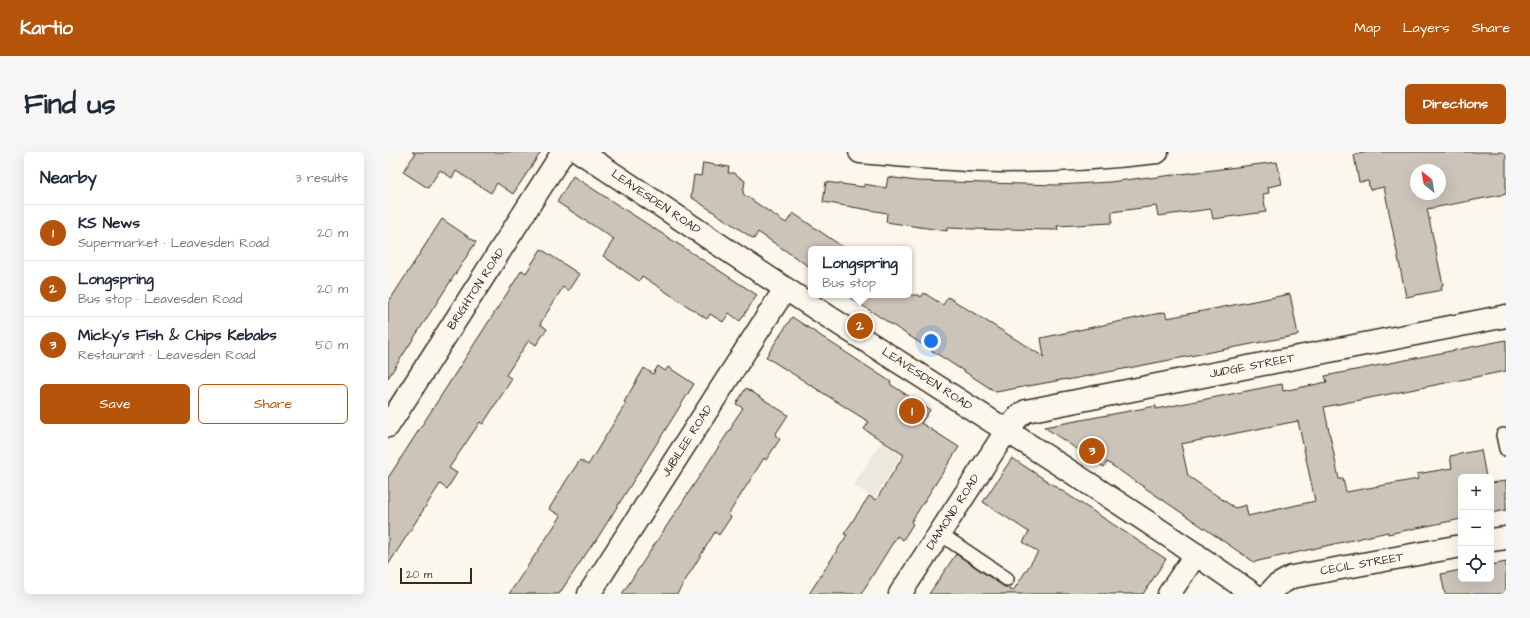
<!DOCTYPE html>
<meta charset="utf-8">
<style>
:root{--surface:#fff;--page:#f6f6f7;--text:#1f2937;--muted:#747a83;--line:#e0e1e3;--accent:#b45309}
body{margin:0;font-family:"Architects Daughter",sans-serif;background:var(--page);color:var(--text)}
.controls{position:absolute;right:12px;bottom:12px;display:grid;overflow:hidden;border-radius:6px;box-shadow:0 4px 16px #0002}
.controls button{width:36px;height:36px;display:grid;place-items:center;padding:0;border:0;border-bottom:1px solid var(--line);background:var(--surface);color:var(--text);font:20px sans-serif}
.compass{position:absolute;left:1022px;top:12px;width:36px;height:36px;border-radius:50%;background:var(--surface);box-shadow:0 4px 16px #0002;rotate:329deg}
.scale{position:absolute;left:12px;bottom:10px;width:72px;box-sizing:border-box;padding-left:4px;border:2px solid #3b2a1e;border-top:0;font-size:11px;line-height:14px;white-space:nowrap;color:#3b2a1e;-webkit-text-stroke:3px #fbf7ec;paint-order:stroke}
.you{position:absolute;left:543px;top:189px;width:14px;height:14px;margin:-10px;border:3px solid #fff;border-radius:50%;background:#1a73e8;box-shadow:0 0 0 6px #1a73e833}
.badge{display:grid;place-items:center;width:26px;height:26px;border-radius:50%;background:var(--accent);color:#fff;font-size:13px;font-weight:700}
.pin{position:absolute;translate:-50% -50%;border:2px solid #fff;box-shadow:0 1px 4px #0006}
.popup{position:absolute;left:420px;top:94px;width:104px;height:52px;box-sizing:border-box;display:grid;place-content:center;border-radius:6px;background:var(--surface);filter:drop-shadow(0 1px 3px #0005);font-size:13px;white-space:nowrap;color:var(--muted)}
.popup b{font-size:15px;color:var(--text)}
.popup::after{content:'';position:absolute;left:50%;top:100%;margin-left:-8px;border:8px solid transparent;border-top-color:var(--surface)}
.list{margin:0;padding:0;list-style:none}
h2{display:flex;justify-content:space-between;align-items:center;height:52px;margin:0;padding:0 16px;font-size:17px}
h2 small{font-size:13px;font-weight:400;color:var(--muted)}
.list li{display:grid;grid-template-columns:26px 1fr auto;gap:12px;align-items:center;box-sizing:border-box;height:56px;padding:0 16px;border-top:1px solid var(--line)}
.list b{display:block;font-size:15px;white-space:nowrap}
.list p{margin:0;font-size:13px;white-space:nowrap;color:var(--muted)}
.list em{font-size:13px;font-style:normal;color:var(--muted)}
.actions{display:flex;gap:8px;padding:12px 16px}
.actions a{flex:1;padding:9px 0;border:1px solid var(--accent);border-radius:6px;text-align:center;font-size:14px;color:var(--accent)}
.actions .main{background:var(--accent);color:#fff}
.icon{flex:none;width:22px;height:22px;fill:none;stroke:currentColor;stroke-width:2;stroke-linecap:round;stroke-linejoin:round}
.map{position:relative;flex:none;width:1118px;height:442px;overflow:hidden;border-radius:6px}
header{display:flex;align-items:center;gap:24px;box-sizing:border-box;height:56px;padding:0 20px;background:var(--accent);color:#fff}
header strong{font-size:19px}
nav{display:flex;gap:22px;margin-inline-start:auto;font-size:14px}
.intro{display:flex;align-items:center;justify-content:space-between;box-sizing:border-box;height:96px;padding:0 24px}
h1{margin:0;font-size:28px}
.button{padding:10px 18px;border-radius:6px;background:var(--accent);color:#fff;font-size:14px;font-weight:700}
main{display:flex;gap:24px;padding:0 24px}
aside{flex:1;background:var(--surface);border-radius:6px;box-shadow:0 4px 16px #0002}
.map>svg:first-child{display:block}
.built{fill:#ede8dd}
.building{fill:#ccc4b9;stroke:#3b2a1e;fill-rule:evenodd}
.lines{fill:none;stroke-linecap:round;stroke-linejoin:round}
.service-casing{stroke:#3b2a1e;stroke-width:16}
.minor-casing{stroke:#3b2a1e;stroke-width:25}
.service{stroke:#fbf7ec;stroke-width:13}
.minor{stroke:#fbf7ec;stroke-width:22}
.labels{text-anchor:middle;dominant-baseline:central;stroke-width:3.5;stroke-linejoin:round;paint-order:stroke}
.street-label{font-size:12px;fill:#3b2a1e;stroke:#fbf7ec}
</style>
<header>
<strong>Kartio</strong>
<nav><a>Map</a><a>Layers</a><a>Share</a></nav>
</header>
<div class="intro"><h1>Find us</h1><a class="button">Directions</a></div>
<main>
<aside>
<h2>Nearby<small>3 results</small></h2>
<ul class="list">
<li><span class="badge">1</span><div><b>KS News</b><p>Supermarket · Leavesden Road</p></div><em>20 m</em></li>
<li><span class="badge">2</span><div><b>Longspring</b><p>Bus stop · Leavesden Road</p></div><em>20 m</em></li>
<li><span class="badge">3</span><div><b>Micky’s Fish &amp; Chips Kebabs</b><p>Restaurant · Leavesden Road</p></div><em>50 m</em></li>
</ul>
<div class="actions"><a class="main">Save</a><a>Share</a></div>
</aside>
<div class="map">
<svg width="1118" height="442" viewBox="0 0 1118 442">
<rect width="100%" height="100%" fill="#fbf7ec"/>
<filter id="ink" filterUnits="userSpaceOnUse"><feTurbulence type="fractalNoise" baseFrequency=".025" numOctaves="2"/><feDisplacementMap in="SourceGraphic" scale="8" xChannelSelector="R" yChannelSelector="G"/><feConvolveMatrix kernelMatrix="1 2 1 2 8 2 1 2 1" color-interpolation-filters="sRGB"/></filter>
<g filter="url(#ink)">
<path class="built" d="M525,242L545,255L486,346L465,333Z"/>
<path class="building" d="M24,0H153L125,42L109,31L103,41L68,19L64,26L52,18L40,36L15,20L27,2Z
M980,0H1118V42L1039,57L1055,133L1053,134L1054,138L1018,145L996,35L982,38L980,29L971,30L966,3ZM1028,18H1052V42H1028Z
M889,10L894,32L880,35L881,41L875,42L878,60L825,67L823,57L770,64L768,54L724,60V71L669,74L670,78L617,77L616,78L559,76V79L498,70L499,61L435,50L438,30L476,35V32L498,36L500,25L528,29L669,33L722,30L761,25V26Z
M315,11L341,15L340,21H346L357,29L355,42L398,71L405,61L458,97H423V116L370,80L366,87L303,45L306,23L313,24Z
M185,24L369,143L352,169L341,161L335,170L322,162L319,167L254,124L251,129L215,104L226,87L169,50Z
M54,67L88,90L0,226V151Z
M153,97L191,122L180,139L175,135L152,172L159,177L148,193L141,188L118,223L124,227L95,272L92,270L61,316L69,321L59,337L52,332L0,413V326L134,118L138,121Z
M536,141L555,153L560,145L656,205L653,186L777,160L779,166L902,142L910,183L679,228V227L608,240L458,143H530L533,145Z
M404,165L503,230L502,232L542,258L533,271L571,295L523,370L525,372L515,388L509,384L473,442H421L459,383L456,382L481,344L488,348L516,303L476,277L481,270L378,205Z
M1118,188V219L936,255L951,327H955L958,340L1030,327L1029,322L1064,316L1062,304L1093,298L1098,325H1073V367L1000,382V380L866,410L719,310L716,315L656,275L768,254V257L894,232L895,239L939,230L937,224ZM910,269L927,349L860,364L858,353L847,356L800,324L793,292Z
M270,214L277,219L280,215L306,232L207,390H206L171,442H121L173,364L161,357L178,329L192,308L200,313L238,251L236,250L256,216L265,222Z
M358,236L400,263L387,283L392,287L378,308L376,306L340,363L343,365L331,383L327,380L289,442H234L345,273L344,272L355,256L348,252Z
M624,306L778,407L755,442H541L568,402L615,434L625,439L650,400L635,390L641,380L595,350Z
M1118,329V358L1103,361V331Z
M1118,410V442H1057L1053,422L1073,418V427H1103V413Z"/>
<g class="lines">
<defs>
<path id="service" d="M1115,283L1118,297
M551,381L619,427"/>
<path id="minor" d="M192,0C261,45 329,92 398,137C553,239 713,335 865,442
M472,0C519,4 567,9 615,9C666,9 718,6 769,0
M0,274L175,0
M1103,388L1118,386
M201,442L397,137
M512,442L619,278L631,264L638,259L1118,164
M781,442L808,402
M881,442L888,434L904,425L1073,394"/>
</defs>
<use href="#service" class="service-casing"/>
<use href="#minor" class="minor-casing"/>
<use href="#service" class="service"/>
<use href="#minor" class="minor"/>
</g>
</g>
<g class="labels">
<g class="street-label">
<text transform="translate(268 50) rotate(34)">LEAVESDEN ROAD</text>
<text transform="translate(88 137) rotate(-57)">BRIGHTON ROAD</text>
<text transform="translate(864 214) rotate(-11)">JUDGE STREET</text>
<text transform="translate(539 227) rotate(33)">LEAVESDEN ROAD</text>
<text transform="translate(299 289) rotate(-57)">JUBILEE ROAD</text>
<text transform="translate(565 360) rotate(-57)">DIAMOND ROAD</text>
<text transform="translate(974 412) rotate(-10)">CECIL STREET</text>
</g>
</g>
</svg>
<div class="controls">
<button>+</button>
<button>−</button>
<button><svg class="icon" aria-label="locate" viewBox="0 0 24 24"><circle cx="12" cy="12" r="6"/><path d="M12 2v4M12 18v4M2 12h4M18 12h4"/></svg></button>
</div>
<svg class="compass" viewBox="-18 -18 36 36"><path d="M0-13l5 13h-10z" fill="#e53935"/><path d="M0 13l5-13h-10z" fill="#747a83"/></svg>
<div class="scale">20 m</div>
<div class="you"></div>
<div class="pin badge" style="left:524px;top:259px">1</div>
<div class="pin badge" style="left:472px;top:174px">2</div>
<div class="popup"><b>Longspring</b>Bus stop</div>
<div class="pin badge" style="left:704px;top:299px">3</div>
</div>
</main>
